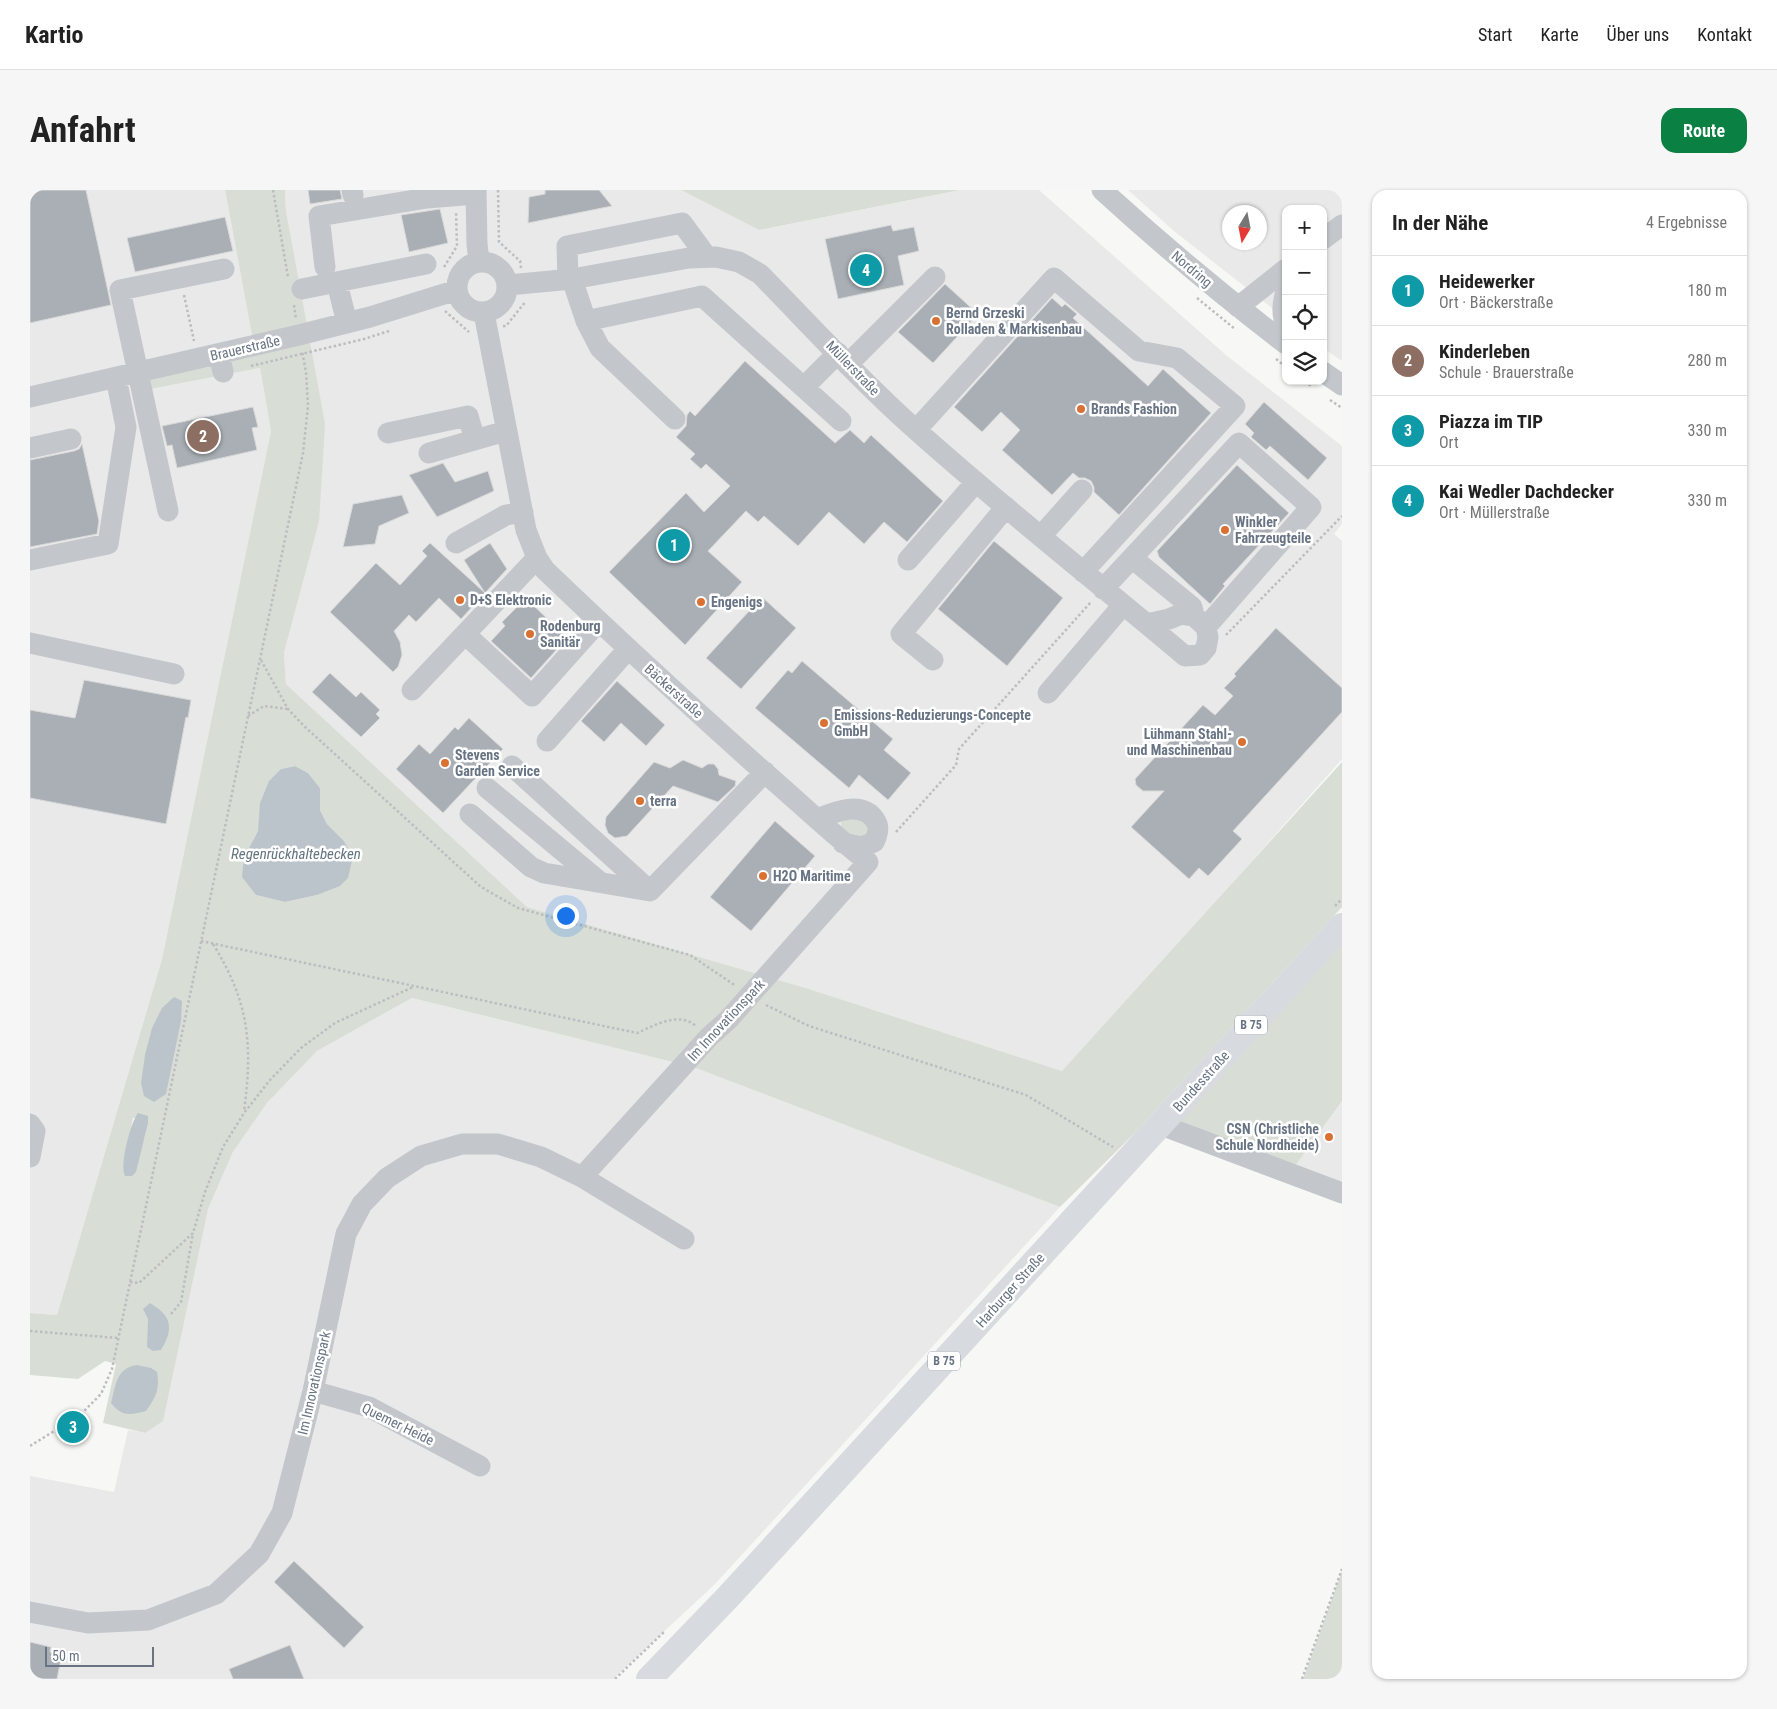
<!DOCTYPE html>
<html lang="de">
<meta charset="utf-8">
<style>
:root{--surface:#fff;--page:#f6f6f6;--text:#222;--muted:#767676;--line:#e0e0e0;--accent:#0b8043}
body{margin:0;font-family:"Roboto Condensed",sans-serif;background:var(--page);color:var(--text)}
.controls{position:absolute;right:15px;top:15px;display:grid;overflow:hidden;border-radius:10px;box-shadow:0 1px 4px #0004}
.controls button{width:45px;height:45px;display:grid;place-items:center;padding:0;border:0;border-bottom:1px solid var(--line);background:var(--surface);color:var(--text);font:25px sans-serif}
.compass{position:absolute;left:1192px;top:15px;width:45px;height:45px;border-radius:50%;background:var(--surface);box-shadow:0 1px 4px #0004;rotate:190deg}
.scale{position:absolute;left:15px;bottom:12px;width:109px;box-sizing:border-box;padding-left:5px;border:2px solid #687484;border-top:0;font-size:14px;line-height:18px;white-space:nowrap;color:#687484;-webkit-text-stroke:4px #fff;paint-order:stroke}
.you{position:absolute;left:535px;top:725px;width:18px;height:18px;margin:-12px;border:4px solid #fff;border-radius:50%;background:#1a73e8;box-shadow:0 0 0 8px #1a73e833}
.badge{display:grid;place-items:center;width:32px;height:32px;border-radius:50%;background:var(--accent);color:#fff;font-size:16px;font-weight:700}
.pin{position:absolute;translate:-50% -50%;border:2px solid #fff;box-shadow:0 1px 5px #0006}
.list{margin:0;padding:0;list-style:none}
h2{display:flex;justify-content:space-between;align-items:center;height:65px;margin:0;padding:0 20px;font-size:21px}
h2 small{font-size:16px;font-weight:400;color:var(--muted)}
.list li{display:grid;grid-template-columns:32px 1fr auto;gap:15px;align-items:center;box-sizing:border-box;height:70px;padding:0 20px;border-top:1px solid var(--line)}
.list b{display:block;font-size:19px;white-space:nowrap}
.list p{margin:0;font-size:16px;white-space:nowrap;color:var(--muted)}
.list em{font-size:16px;font-style:normal;color:var(--muted)}
.icon{flex:none;width:28px;height:28px;fill:none;stroke:currentColor;stroke-width:2;stroke-linecap:round;stroke-linejoin:round}
.map{position:relative;flex:none;width:1312px;height:1489px;overflow:hidden;border-radius:15px}
header{display:flex;align-items:center;gap:30px;box-sizing:border-box;height:70px;padding:0 25px;background:var(--surface);border-bottom:1px solid var(--line)}
header strong{font-size:24px}
nav{display:flex;gap:28px;margin-inline-start:auto;font-size:18px}
.intro{display:flex;align-items:center;justify-content:space-between;box-sizing:border-box;height:120px;padding:0 30px}
h1{margin:0;font-size:35px}
.button{padding:12px 22px;border-radius:15px;background:var(--accent);color:#fff;font-size:18px;font-weight:700}
main{display:flex;gap:30px;padding:0 30px}
aside{flex:1;background:var(--surface);border-radius:15px;box-shadow:0 1px 4px #0004}
.map>svg:first-child{display:block}
.built{fill:#e8e9e8;fill-rule:evenodd}
.green{fill:#d8ded6;fill-rule:evenodd}
.water{fill:#bbc4ca}
.building{fill:#aaafb6;stroke:#d9d9d7}
.lines{fill:none;stroke-linecap:round;stroke-linejoin:round}
.path{stroke:#bbbdc0;stroke-width:2.5;stroke-dasharray:2.5 2.5;stroke-linecap:butt}
.minor{stroke:#c3c6ca;stroke-width:21}
.major{stroke:#d7dade;stroke-width:26}
.poi-dot{fill:#da7132;stroke:#fff;stroke-width:2}
.labels{text-anchor:middle;dominant-baseline:central;stroke-width:5;stroke-linejoin:round;paint-order:stroke}
.shield{fill:#fff;stroke:#959ea9;stroke-width:1}
.shield-label{font-size:12px;font-weight:bold;fill:#687484}
.street-label{font-size:14px;fill:#687484;stroke:#fff}
.poi-label{font-size:14px;font-weight:bold;fill:#687484;stroke:#fff;text-anchor:start}
.water-label{font-size:15px;font-style:italic;fill:#647580;stroke:#fff}
</style>
<header>
<strong>Kartio</strong>
<nav><a>Start</a><a>Karte</a><a>Über uns</a><a>Kontakt</a></nav>
</header>
<div class="intro"><h1>Anfahrt</h1><a class="button">Route</a></div>
<main>
<div class="map">
<svg width="1312" height="1489" viewBox="0 0 1312 1489">
<rect width="100%" height="100%" fill="#f7f8f5"/>
<path class="built" d="M0,0H195L224,156L112,201L230,178L241,241L132,769L27,1125L0,1123Z
M255,0H651L729,40L930,0H1009L1196,165L1312,256V334L1304,344L1312,351V569L1154,748L1032,881L776,798L497,717L256,494L254,463L289,332L272,114L256,21Z
M1098,0H1312V171L1293,158V19H1256V129L1144,41ZM1200,22H1230V52H1200Z
M382,808L663,877L1030,1017L685,1394L583,1489H0V1286L84,1302L98,1240L116,1243L178,1019L203,962L237,913L287,861Z
M1312,911V1000L1260,983Z"/>
<path class="green" d="M195,0H255L256,21L295,234L289,332L254,463L256,494L497,717L776,798L1032,881L1312,572V717L1105,943L1030,1017L663,877L382,808L287,861L237,913L203,962L178,1019L133,1231L115,1243L73,1233L86,1174L75,1171L48,1189L0,1185V1123L27,1125L132,769L241,241L230,178L111,201L108,183L224,156ZM265,576L278,583L290,598V620L297,634L313,650L287,705L255,712L226,705L214,667L228,641L251,579ZM118,927L114,949L109,964L100,944L103,928Z
M651,0H930L729,40Z
M829,627L838,636L837,643L825,649L811,636V632L813,629Z
M1312,736V911L1260,983L1131,935Z
M1312,1381V1489H1273Z"/>
<path class="water" d="M265,576L278,583L290,598V620L297,634L313,650L323,666L318,688L310,696L287,705L255,712L226,705L212,687L214,667L228,641L230,613L239,591L251,579Z
M144,807L152,811L151,831L136,904L124,912L114,906L111,893L115,865L122,838L132,818Z
M108,923L118,926V933L106,982L102,986H95C89,976 101,931 108,923Z
M120,1113C142,1126 144,1138 131,1160L123,1161L117,1157L118,1129L113,1119Z
M107,1175L121,1178L127,1182C130,1199 126,1207 116,1221C100,1225 92,1227 81,1213C86,1195 86,1178 107,1175Z"/>
<path class="building" d="M0,0H56L81,115L0,133Z
M278,0H310L312,9L280,14Z
M515,0H569L582,16L498,33L499,7L515,4Z
M410,19L418,53L379,62L371,25Z
M195,27L203,61L105,82L97,48Z
M861,35L863,41L884,37L889,61L868,66L874,95L808,109L795,49Z
M915,94L948,124L903,173L868,142Z
M1022,108L1032,117L1035,114L1047,124L1043,128L1118,196L1133,179L1181,223L1089,325L1064,302V297L1061,291L1055,288H1049L1043,283L1022,305L972,260L990,240L971,222L952,242L924,217Z
M715,171L805,253L820,240L834,253L841,245L913,311L877,352L854,332L834,354L799,322L768,356L734,326L728,332L716,321L678,361L712,392L655,455L579,382L656,303L674,322L700,296L676,274L671,279L660,269L665,264L646,247L656,236L657,225L660,221L665,226Z
M1234,212L1297,268L1278,290L1240,256L1236,260L1221,247L1224,243L1215,234Z
M223,217L228,237L222,238L227,260L147,278L142,255L137,256L132,236Z
M52,254L69,331L67,344L0,357V270L44,261L49,259Z
M413,273L425,292L458,281L464,301L407,327L379,285Z
M1207,275L1259,323L1193,394L1195,396L1180,414L1129,367L1127,361Z
M372,305L379,323L349,336L345,354L313,357L323,314Z
M964,351L1033,408L977,476L908,419Z
M400,353L455,403L431,429L409,408L386,432L379,425L364,441L370,452L372,465L368,477L363,482L300,422L346,373L370,395L397,366L392,361Z
M460,353L477,379L455,403L434,370Z
M732,407L766,438L711,499L676,468Z
M496,408L537,448L501,488L461,451L475,436L472,432Z
M1246,438L1312,498V522L1203,641L1212,649L1178,686L1169,678L1159,689L1101,637L1134,601H1113L1106,595L1105,589L1173,515L1185,525L1203,506L1194,498L1206,486L1204,484Z
M772,471L863,549L854,560L881,583L858,610L829,585L819,598L725,518L758,480L762,483Z
M300,483L326,507L331,502L350,520L346,524L350,528L331,547L282,502Z
M54,490L161,510L158,528L156,527L136,634L0,608V520L45,528Z
M587,491L635,535L616,556L591,533L574,552L551,531Z
M439,528L473,559L413,623L366,579L389,554L400,564L425,537L428,540Z
M653,570L672,578L678,574H684L688,579L689,585L706,591L705,596L688,612L643,596L597,646L585,648L578,643L575,635L576,627L624,572L640,578Z
M745,631L785,666L721,741L680,707Z
M264,1371L334,1437L314,1458L244,1392Z
M0,1452L21,1457L20,1462L32,1464L27,1489H8L0,1487Z
M260,1455L274,1489H203L199,1479Z"/>
<g class="lines">
<path class="path" d="M243,0L258,87
M468,0L469,52L490,71L491,78
M414,77L427,56L426,21
M154,105L164,151
M1167,108L1205,139
M264,115L266,129
M415,121L439,142
M473,136H476L496,111
M1246,169L1256,177
M221,176L334,149L359,141
M1275,191L1281,196
M1300,210L1312,218
M1196,445L1312,326
M231,470L258,519L274,536L451,697L488,718L660,765L706,796
M218,526L234,516L258,519
M866,642L926,575L929,559L1061,412
M1305,716L1312,709
M171,751L607,843C626,835 648,821 666,836
M183,754C219,812 223,854 214,921
M736,815L779,836L996,905L1083,957
M100,1092L109,1093L163,1043L175,1002L193,957L214,923L240,890L271,858L305,833L383,797
M141,1124L151,1112L163,1043
M0,1141L88,1148
M0,1256L50,1225L71,1204L82,1179L273,263L278,216L276,182L272,161
M585,1489L634,1442
M1272,1489L1312,1379"/>
<path class="minor" d="M322,0L323,5
M446,0L447,54L449,71
M1072,0C1131,54 1192,105 1256,154
M1293,49L1312,35
M427 97a25 25 0 1 1 50 0a25 25 0 1 1-50 0Z
M295,77L289,26L397,8L446,4
M542,89L556,131L570,158L645,229
M538,90L537,56L652,33L677,67
M307,93L317,133
M478,95L542,89L659,68L686,67L709,72L730,84C781,136 831,191 885,239C973,318 1065,390 1155,466L1170,465L1176,458L1178,447L1176,437L1164,426L1151,424L1139,429L1117,434
M272,99L396,74
M1256,101C1253,112 1251,123 1256,135
M1208,117L1256,79
M556,131L672,106L811,231
M189,164L193,182
M818,174L905,87
M1293,182L1312,195
M774,197L808,163
M0,207L269,145L340,127L427,100
M886,240L1024,88L1109,161L1147,168L1205,216L1053,382
M358,243L438,226L445,250
M0,258L41,249
M399,263L476,241
M138,321L90,100L194,79
M1011,346L1052,300
M426,353L476,325L493,322
M1102,368L1162,417L1164,426
M0,370L78,354L96,237L86,188
M878,370L946,292
M1073,399L1209,253L1281,317L1176,437
M435,444L502,506L569,431
M0,453L144,484
M903,470L871,444L976,317
M382,500L507,368
M1018,503L1093,415
M517,551L598,459
M482,576L620,701
M457,598L570,692
M440,624L501,677L514,683L620,701L735,582
M787,629C804,622 832,610 845,630C850,637 848,644 844,652L831,657L813,653
M0,934L5,941L0,967
M1131,935L1312,1003
M552,987L654,1049
M283,1201L339,1217L450,1276
M0,1422L58,1433L118,1430L186,1404L229,1364L252,1323L283,1201L316,1044L332,1014L357,988L391,966L432,954H468L511,967L552,987L679,847L698,830L838,672C802,644 770,613 735,583C660,516 587,449 515,380L507,368L496,340L454,123"/>
<path class="major" d="M619,1489L698,1407L1312,736"/>
</g>
<g class="poi-dot">
<circle cx="906" cy="131" r="5"/>
<circle cx="1051" cy="219" r="5"/>
<circle cx="1195" cy="340" r="5"/>
<circle cx="430" cy="410" r="5"/>
<circle cx="671" cy="412" r="5"/>
<circle cx="500" cy="444" r="5"/>
<circle cx="794" cy="533" r="5"/>
<circle cx="1212" cy="552" r="5"/>
<circle cx="415" cy="573" r="5"/>
<circle cx="610" cy="611" r="5"/>
<circle cx="733" cy="686" r="5"/>
<circle cx="1299" cy="947" r="5"/>
</g>
<g class="labels">
<g class="shield">
<rect x="1205" y="825.5" width="32" height="19" rx="4"/>
<rect x="898" y="1161.5" width="32" height="19" rx="4"/>
</g>
<g class="shield-label">
<text x="1221" y="835">B 75</text>
<text x="914" y="1171">B 75</text>
</g>
<g class="street-label">
<text transform="translate(1162 79) rotate(40)">Nordring</text>
<text transform="translate(215 158) rotate(-13)">Brauerstraße</text>
<text transform="translate(823 178) rotate(46)">Müllerstraße</text>
<text transform="translate(644 501) rotate(42)">Bäckerstraße</text>
<text transform="translate(696 830) rotate(-47)">Im Innovationspark</text>
<text transform="translate(1171 891) rotate(-48)">Bundesstraße</text>
<text transform="translate(980 1100) rotate(-48)">Harburger Straße</text>
<text transform="translate(284 1193) rotate(-77)">Im Innovationspark</text>
<text transform="translate(368 1234) rotate(26)">Quemer Heide</text>
</g>
<g class="poi-label">
<text x="916" y="123">Bernd Grzeski<tspan x="916" dy="16">Rolladen &amp; Markisenbau</tspan></text>
<text x="1061" y="219">Brands Fashion</text>
<text x="1205" y="332">Winkler<tspan x="1205" dy="16">Fahrzeugteile</tspan></text>
<text x="440" y="410">D+S Elektronic</text>
<text x="681" y="412">Engenigs</text>
<text x="510" y="436">Rodenburg<tspan x="510" dy="16">Sanitär</tspan></text>
<text x="804" y="525">Emissions-Reduzierungs-Concepte<tspan x="804" dy="16">GmbH</tspan></text>
<text x="1202" y="544" text-anchor="end">Lühmann Stahl-<tspan x="1202" dy="16">und Maschinenbau</tspan></text>
<text x="425" y="565">Stevens<tspan x="425" dy="16">Garden Service</tspan></text>
<text x="620" y="611">terra</text>
<text x="743" y="686">H2O Maritime</text>
<text x="1289" y="939" text-anchor="end">CSN (Christliche<tspan x="1289" dy="16">Schule Nordheide)</tspan></text>
</g>
<g class="water-label">
<text x="266" y="664">Regenrückhaltebecken</text>
</g>
</g>
</svg>
<div class="controls">
<button>+</button>
<button>−</button>
<button><svg class="icon" aria-label="locate" viewBox="0 0 24 24"><circle cx="12" cy="12" r="6"/><path d="M12 2v4M12 18v4M2 12h4M18 12h4"/></svg></button>
<button><svg class="icon" aria-label="layers" viewBox="0 0 24 24"><path d="M12 4l9 5-9 5-9-5zM3 14l9 5 9-5"/></svg></button>
</div>
<svg class="compass" viewBox="-18 -18 36 36"><path d="M0-13l5 13h-10z" fill="#e53935"/><path d="M0 13l5-13h-10z" fill="#767676"/></svg>
<div class="scale">50 m</div>
<div class="you"></div>
<div class="pin badge" style="left:644px;top:355px;background:#0f9aa8">1</div>
<div class="pin badge" style="left:173px;top:246px;background:#8d6e63">2</div>
<div class="pin badge" style="left:43px;top:1237px;background:#0f9aa8">3</div>
<div class="pin badge" style="left:836px;top:80px;background:#0f9aa8">4</div>
</div>
<aside>
<h2>In der Nähe<small>4 Ergebnisse</small></h2>
<ul class="list">
<li><span class="badge" style="background:#0f9aa8">1</span><div><b>Heidewerker</b><p>Ort · Bäckerstraße</p></div><em>180 m</em></li>
<li><span class="badge" style="background:#8d6e63">2</span><div><b>Kinderleben</b><p>Schule · Brauerstraße</p></div><em>280 m</em></li>
<li><span class="badge" style="background:#0f9aa8">3</span><div><b>Piazza im TIP</b><p>Ort</p></div><em>330 m</em></li>
<li><span class="badge" style="background:#0f9aa8">4</span><div><b>Kai Wedler Dachdecker</b><p>Ort · Müllerstraße</p></div><em>330 m</em></li>
</ul>
</aside>
</main>
